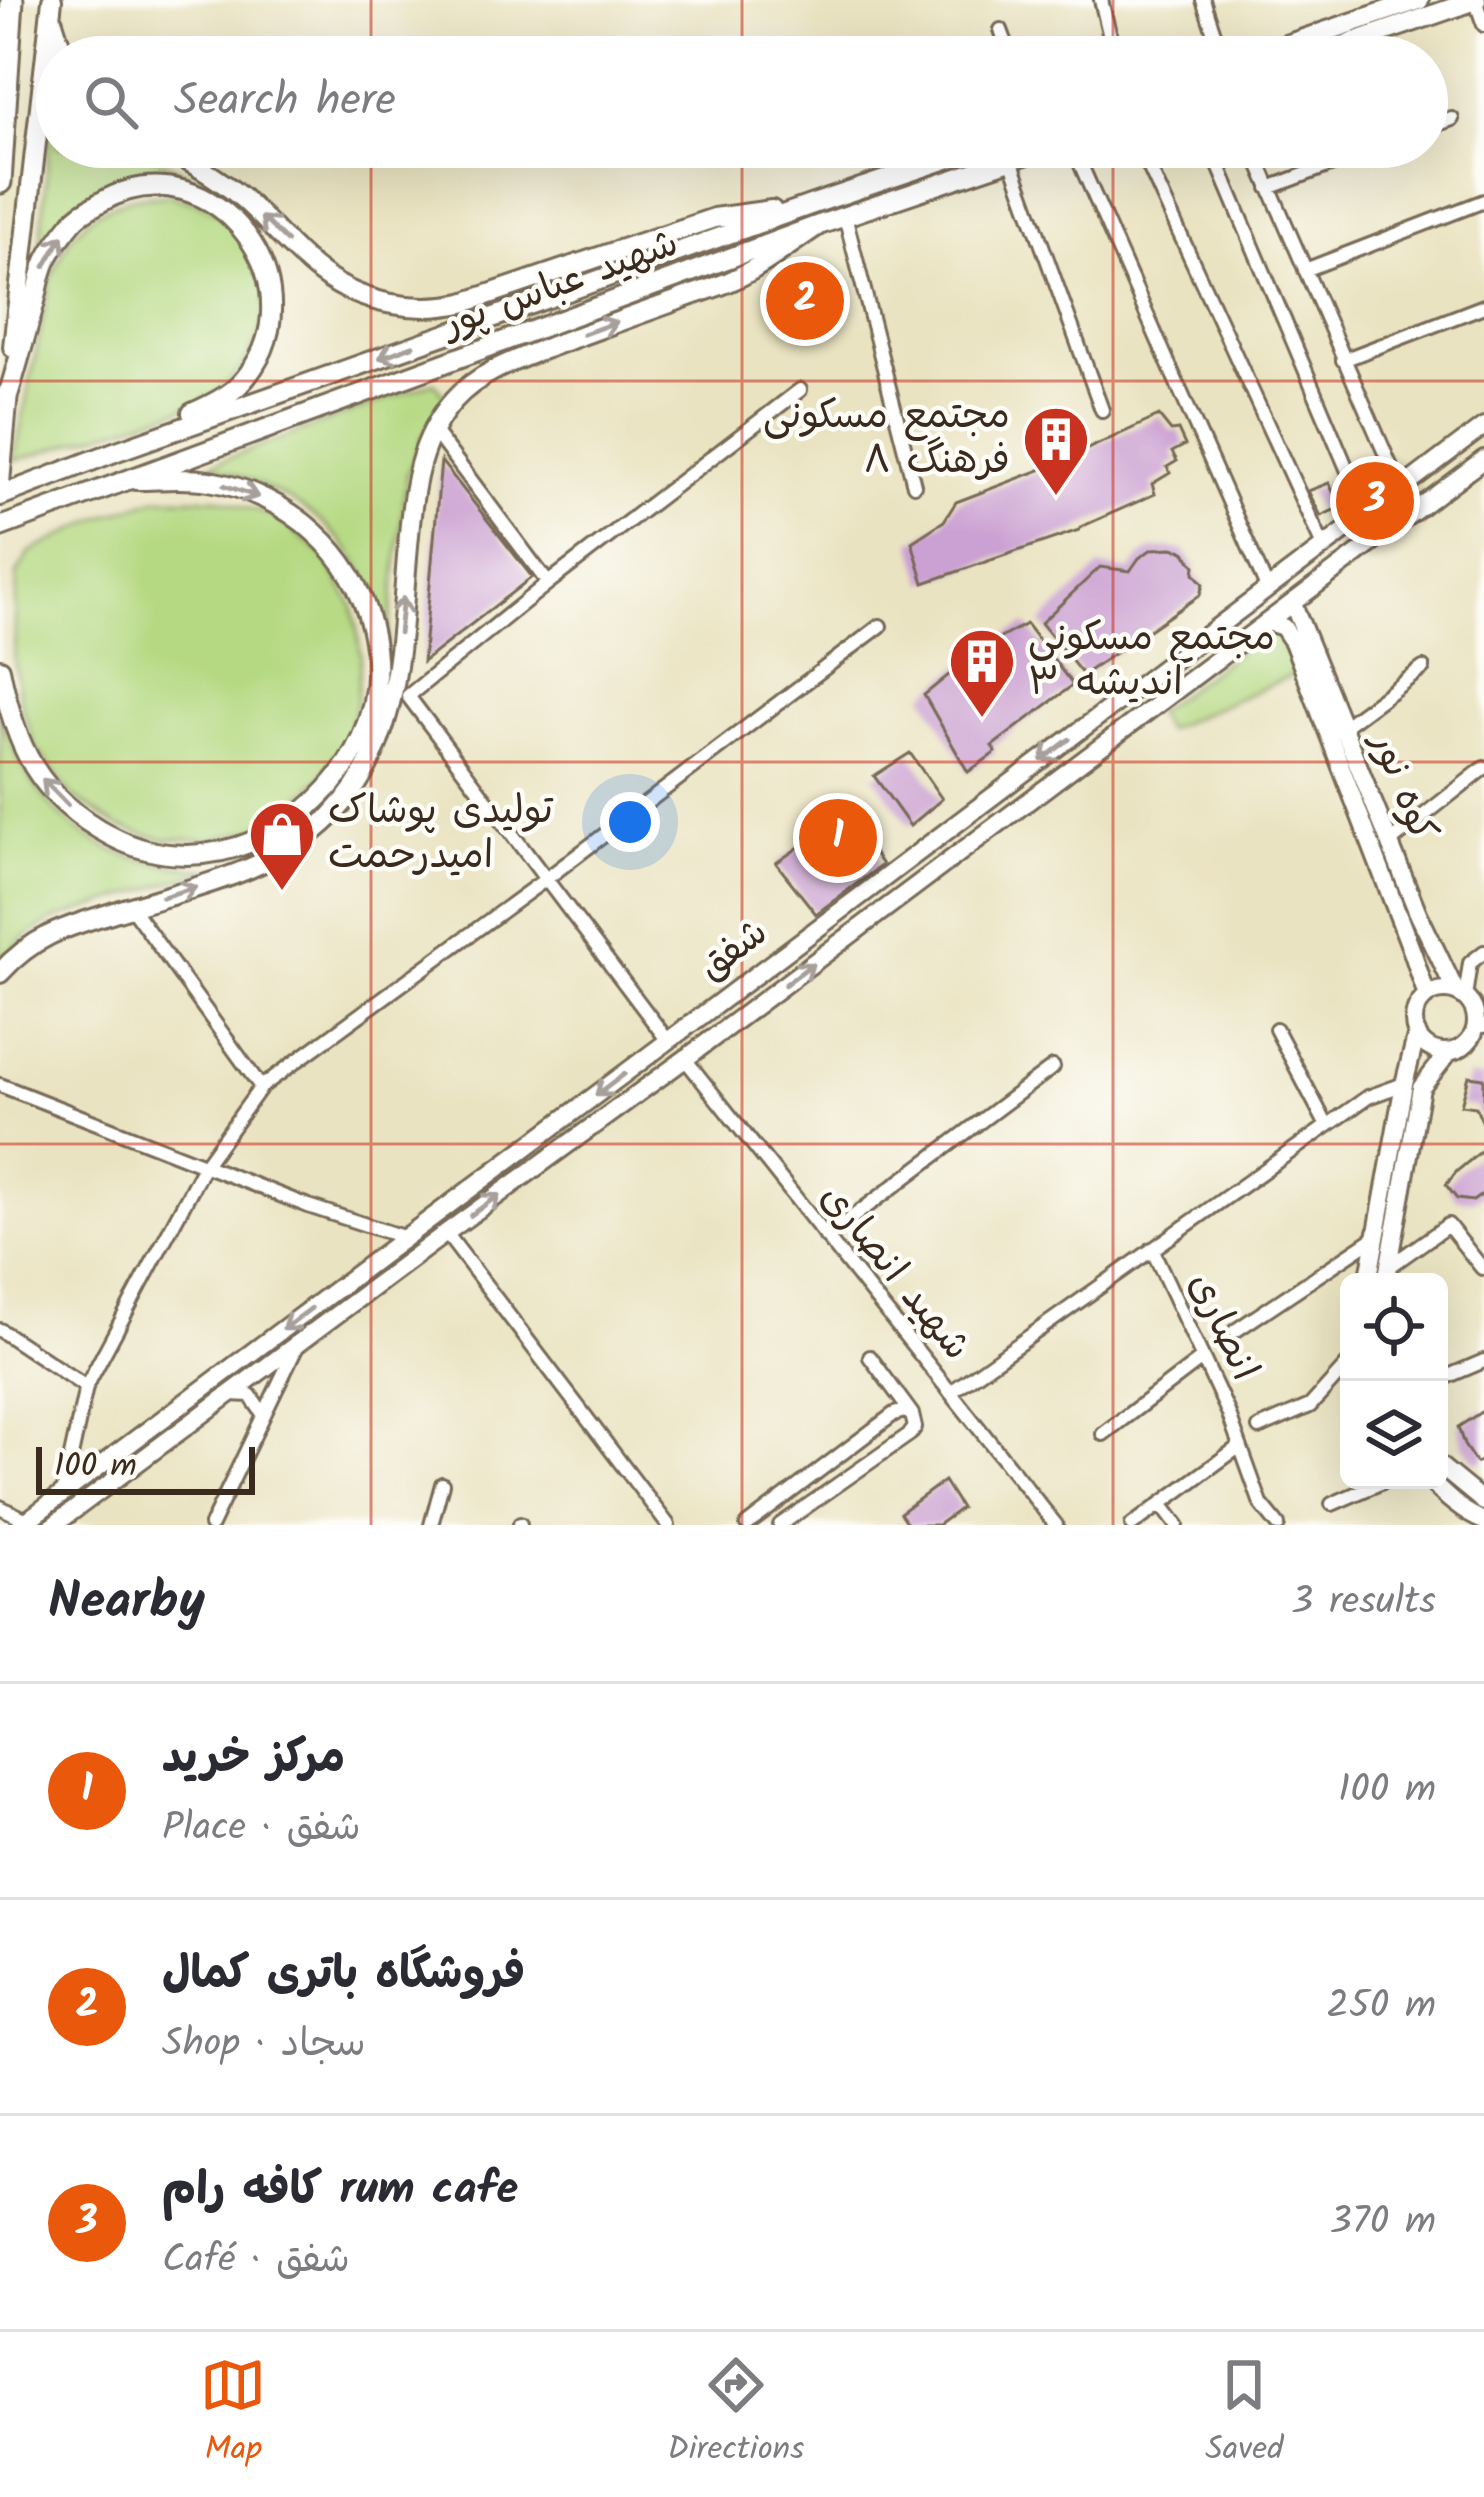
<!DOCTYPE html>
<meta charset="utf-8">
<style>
:root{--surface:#fff;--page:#f7f7f7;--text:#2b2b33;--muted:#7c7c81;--line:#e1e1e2;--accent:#ea580c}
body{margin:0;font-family:Kalam,"Playpen Sans Arabic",sans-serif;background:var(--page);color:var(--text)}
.controls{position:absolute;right:36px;bottom:36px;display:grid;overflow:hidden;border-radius:18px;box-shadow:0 12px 48px #0002}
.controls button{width:108px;height:108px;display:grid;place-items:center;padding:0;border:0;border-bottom:3px solid var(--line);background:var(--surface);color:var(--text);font:60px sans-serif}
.scale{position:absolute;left:36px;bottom:30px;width:219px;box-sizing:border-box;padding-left:12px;border:6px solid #3b2a1e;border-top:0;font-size:33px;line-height:42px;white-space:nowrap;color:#3b2a1e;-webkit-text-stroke:9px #fdfcf7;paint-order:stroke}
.you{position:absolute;left:630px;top:822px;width:42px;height:42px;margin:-30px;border:9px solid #fff;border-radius:50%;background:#1a73e8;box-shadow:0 0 0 18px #1a73e833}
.badge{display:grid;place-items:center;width:78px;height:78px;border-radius:50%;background:var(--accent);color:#fff;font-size:39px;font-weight:700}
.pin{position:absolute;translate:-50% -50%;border:6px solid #fff;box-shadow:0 3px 12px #0006}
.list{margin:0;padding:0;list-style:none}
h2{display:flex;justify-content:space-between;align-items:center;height:156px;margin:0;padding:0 48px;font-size:51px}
h2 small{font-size:39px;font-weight:400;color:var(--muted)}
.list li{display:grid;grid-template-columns:78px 1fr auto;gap:36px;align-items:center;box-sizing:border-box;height:216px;padding:0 48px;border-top:3px solid var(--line)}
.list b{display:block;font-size:45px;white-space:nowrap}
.list p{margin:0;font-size:39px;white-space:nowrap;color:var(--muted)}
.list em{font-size:39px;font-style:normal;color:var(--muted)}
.icon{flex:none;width:66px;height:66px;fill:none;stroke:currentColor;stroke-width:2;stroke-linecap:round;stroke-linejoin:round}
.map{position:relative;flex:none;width:1484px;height:1525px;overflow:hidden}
.search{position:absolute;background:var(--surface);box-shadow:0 12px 48px #0002;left:36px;right:36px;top:36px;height:132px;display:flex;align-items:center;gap:30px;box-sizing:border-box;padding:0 42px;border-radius:66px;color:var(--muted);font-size:45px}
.sheet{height:804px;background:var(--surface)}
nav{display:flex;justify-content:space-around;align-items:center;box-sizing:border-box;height:168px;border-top:3px solid var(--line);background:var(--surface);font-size:33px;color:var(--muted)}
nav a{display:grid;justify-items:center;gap:6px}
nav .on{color:var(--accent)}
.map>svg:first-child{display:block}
.green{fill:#b5d982;stroke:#788250;stroke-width:3}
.building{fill:#cba0d2}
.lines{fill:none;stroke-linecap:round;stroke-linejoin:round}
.street-casing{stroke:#786b57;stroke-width:18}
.secondary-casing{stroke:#786b57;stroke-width:22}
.primary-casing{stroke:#786b57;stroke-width:24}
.highway-casing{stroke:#786b57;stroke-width:27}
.street{stroke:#fff;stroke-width:12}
.secondary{stroke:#fff;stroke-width:16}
.primary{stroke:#fff;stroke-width:18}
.highway{stroke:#fff;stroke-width:21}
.oneway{stroke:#a79f9a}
.grid{fill:none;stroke:#c8321e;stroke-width:3;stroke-opacity:0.55}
.labels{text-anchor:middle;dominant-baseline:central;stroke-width:9;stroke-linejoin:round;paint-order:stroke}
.street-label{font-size:39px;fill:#3b2a1e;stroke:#fdfcf7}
.poi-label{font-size:39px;fill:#3b2a1e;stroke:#fdfcf7;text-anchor:start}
</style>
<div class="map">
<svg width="1484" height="1525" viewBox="0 0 1484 1525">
<rect width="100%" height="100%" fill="#fdfcf7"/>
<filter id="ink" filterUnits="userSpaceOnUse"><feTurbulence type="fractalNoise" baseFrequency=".00833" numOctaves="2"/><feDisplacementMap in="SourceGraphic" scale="24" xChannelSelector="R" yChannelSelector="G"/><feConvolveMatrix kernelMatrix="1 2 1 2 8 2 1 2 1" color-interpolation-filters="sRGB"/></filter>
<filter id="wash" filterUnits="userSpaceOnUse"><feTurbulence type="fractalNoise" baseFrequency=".004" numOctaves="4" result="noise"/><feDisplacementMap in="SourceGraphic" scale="48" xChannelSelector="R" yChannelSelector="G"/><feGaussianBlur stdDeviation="2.7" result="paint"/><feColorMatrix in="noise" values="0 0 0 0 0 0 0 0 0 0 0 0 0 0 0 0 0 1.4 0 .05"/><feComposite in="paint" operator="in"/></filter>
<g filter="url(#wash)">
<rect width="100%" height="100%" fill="#eae3c1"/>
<path class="green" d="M51,73L57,78V147H135L188,174L219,193C180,182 134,168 98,195C79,209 56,241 39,259L51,124L46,105Z
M171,195C185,200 203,203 215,212C233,226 254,249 261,271C275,317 251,369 212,395C205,400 195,403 187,407L14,461L51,278L70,238L95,213L131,198Z
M434,382L445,398L422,437L407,475L384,674C383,655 384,634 380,616C360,530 287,491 210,465Z
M158,498H217L276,517L323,555L353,606L361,655L356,703L348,737L319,779L291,806L251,830L210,839H162L119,827L72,796L36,747L21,705L14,658L17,574L30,552L100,518Z
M1272,627L1297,673L1165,730L1155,713Z
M0,714C19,774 56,827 117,852C145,863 179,866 209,870L53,920L24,938L0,959Z"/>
<g id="blocks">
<path class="building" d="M1159,416L1171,431L1178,430L1185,445L1172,452L1177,461L1167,467L1170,473L1152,484L1155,494L1081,527L1079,530L924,583L912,542L944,521L956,502L1053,465Z
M441,461L532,577L423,662Z
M1329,483L1340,507L1321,516L1308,491Z
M1172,548L1184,551L1195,566L1194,573L1203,584L1200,595L1083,675L1041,623L1100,567L1130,571L1139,558L1152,549Z
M1026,624L1073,685L992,746L996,752L968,772L924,695L982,648Z
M910,753L942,799L910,826L874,776Z
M848,813L882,865L816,914L776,863Z
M1469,1076L1484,1078V1126L1476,1107L1461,1105Z
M1484,1149V1193L1473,1201L1457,1199L1446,1185L1457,1171Z
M1484,1410V1460L1476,1463L1464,1445L1458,1427Z
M944,1481L961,1508L938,1525H908L900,1513Z"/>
</g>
</g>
<g filter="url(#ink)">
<use href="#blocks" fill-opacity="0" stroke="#786b57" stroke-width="3"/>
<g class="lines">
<defs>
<path id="street" d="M1101,0L1115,57
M1203,0L1222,57
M1475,0L1484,25
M1001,30L1011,57
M1427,128L1452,119
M897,147L904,174
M1073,147L1268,590
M1140,147L1324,548
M1252,147L1401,490
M1213,152L1367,516
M1011,160L1102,410
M1269,188L1378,147
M845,216L914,485
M1305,270L1484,201
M1343,360L1484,306
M434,431L548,583L408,696L668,1041
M548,583L800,390
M1343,727L1423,668
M1389,843L1484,768
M131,907L261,1087
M1465,997L1470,963L1484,952
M1476,1025L1484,1026
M1276,1029L1327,1126
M685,1059L1056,1525
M0,1085L308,1206L406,1238
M446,1233L668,1525
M826,1237L1053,1067
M1152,1249L1228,1412L1261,1504L1278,1525
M1389,1267L1448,1225L1482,1268
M0,1330L86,1387
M1235,1331L1377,1236
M870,1357L912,1414
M1439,1380L1484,1361
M951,1392L1368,1097L1404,1084
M231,1394L250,1395L264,1415
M1259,1428L1310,1406L1349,1363
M1103,1434L1203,1358
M63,1493L86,1387L204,1166L261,1087L546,879L880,626
M1161,1504L1177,1525
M1332,1504L1387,1480
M0,1507L27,1520
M211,1525L296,1348
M431,1525L442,1484
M520,1525V1524
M747,1525L894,1414L905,1411L912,1415L915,1427L910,1434L780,1525
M1132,1525L1240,1446"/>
<path id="secondary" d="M1293,604L1418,913L1456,992
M1268,622L1283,627L1293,642L1413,954L1427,996
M1414 1021a31 31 0 1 1 62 0a31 31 0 1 1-62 0Z
M1368,1282L1404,1084L1417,1033
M1386,1282L1421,1088L1449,1052
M1439,1465L1484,1502
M1429,1480C1445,1496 1463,1513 1484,1521
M21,1525L668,1041L1484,426
M54,1525L446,1233L685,1059L1484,459"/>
<path id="primary" d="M53,22L64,57
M1250,57L1419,0
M1311,57L1476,0
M163,147C190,162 217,177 241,197C269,221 292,252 322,274C362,304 415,313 463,303L714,218L772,210
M13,347L52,0
M6,402C16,370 25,337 34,305C38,291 40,274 46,261C52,248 63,234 72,223C79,213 91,208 101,202C213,137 329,292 239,385C227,397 208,406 192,413
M0,483L8,392
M0,496L117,451L813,204L983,147
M0,527L819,225L1049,147
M0,669C15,746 38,797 111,836C204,886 318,831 361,738C394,666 371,583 314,532C286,506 247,487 209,481C186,477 160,480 136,480
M0,973C35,934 69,926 118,911C190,888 275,872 331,816C405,742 399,633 409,535C413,487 420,438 454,400C480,371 521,358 557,344C596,330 636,315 676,301C695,293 717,288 735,279C765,265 792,242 819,225"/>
<path id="highway" d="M0,182L12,0"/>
</defs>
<use href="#street" class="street-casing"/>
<use href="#secondary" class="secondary-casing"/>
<use href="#primary" class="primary-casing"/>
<use href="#highway" class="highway-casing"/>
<use href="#street" class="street"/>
<use href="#secondary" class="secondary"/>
<use href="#primary" class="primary"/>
<use href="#highway" class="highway"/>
</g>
<defs><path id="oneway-shaft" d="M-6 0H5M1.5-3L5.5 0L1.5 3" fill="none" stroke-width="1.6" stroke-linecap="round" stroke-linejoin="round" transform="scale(3)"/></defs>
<g class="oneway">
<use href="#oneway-shaft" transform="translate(274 229) rotate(-136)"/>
<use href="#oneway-shaft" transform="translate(54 251) rotate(-60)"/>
<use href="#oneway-shaft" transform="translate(600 328) rotate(-20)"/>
<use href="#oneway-shaft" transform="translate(396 352) rotate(160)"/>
<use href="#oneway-shaft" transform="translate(241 491) rotate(19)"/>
<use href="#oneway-shaft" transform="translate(401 615) rotate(-84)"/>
<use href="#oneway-shaft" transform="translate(1055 750) rotate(143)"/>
<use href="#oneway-shaft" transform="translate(55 792) rotate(-134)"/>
<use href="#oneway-shaft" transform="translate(179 892) rotate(-17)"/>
<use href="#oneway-shaft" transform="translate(799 974) rotate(-37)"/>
<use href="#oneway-shaft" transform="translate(610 1085) rotate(143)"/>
<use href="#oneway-shaft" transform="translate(485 1205) rotate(-36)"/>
<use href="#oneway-shaft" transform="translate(297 1319) rotate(143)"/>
</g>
</g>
<path class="grid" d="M371,0V57M742,0V57M1113,0V57M371,147V1525M742,147V1525M1113,147V1525M0,381H1484M0,762H1484M0,1144H1484"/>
<defs>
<symbol id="building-pin" viewBox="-11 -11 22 30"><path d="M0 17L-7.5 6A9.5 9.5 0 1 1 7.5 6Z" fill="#c8321e" stroke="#fdfcf7"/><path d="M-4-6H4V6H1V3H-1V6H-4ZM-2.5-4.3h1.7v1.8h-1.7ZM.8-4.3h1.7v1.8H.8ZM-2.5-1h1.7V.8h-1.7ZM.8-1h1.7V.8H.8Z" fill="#fff"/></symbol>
<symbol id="shop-pin" viewBox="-11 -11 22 30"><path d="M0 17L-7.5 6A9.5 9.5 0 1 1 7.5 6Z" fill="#c8321e" stroke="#fdfcf7"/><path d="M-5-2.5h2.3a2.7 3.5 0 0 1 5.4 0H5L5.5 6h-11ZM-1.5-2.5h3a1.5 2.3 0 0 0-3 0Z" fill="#fff"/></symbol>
</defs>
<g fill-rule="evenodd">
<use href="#building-pin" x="1018" y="401" width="76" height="104"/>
<use href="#building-pin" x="944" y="623" width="76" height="104"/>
<use href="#shop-pin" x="244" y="796" width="76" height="104"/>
</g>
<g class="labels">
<g class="street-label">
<text transform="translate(561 285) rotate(-20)">شهید عباس پور</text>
<text transform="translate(1402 787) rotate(68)">کوه نور</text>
<text transform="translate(734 951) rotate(-37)">شفق</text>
<text transform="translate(894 1273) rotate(51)">شهید انصاری</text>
<text transform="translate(1222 1327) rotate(65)">انصاری</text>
</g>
<g class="poi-label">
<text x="1010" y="417" text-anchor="end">مجتمع مسکونی<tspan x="1010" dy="45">فرهنگ ۸</tspan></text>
<text x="1028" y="639">مجتمع مسکونی<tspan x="1028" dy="45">اندیشه ۳</tspan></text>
<text x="328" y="812">تولیدی پوشاک<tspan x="328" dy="45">امیدرحمت</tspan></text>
</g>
</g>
</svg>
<div class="controls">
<button><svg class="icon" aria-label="locate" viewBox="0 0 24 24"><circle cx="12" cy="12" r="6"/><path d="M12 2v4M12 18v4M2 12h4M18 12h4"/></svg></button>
<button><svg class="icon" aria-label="layers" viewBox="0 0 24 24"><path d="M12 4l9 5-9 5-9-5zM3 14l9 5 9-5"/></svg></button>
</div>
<div class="scale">100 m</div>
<div class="you"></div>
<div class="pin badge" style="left:838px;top:838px">1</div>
<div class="pin badge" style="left:805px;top:301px">2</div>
<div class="pin badge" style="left:1375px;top:501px">3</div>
<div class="search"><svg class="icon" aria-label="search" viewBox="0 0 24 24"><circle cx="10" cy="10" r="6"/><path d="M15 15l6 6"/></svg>Search here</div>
</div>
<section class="sheet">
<h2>Nearby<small>3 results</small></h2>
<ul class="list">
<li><span class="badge">1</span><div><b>مرکز خرید</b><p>Place · شفق</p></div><em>100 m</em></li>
<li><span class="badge">2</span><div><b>فروشگاه باتری کمال</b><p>Shop · سجاد</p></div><em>250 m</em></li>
<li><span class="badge">3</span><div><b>کافه رام rum cafe</b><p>Café · شفق</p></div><em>370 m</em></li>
</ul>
</section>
<nav>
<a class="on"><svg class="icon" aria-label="map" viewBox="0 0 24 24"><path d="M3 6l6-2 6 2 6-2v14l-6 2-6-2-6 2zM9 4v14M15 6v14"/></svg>Map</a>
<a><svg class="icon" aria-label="directions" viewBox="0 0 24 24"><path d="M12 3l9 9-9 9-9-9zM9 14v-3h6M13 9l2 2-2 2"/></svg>Directions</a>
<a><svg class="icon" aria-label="saved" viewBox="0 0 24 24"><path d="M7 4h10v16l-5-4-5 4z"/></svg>Saved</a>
</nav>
